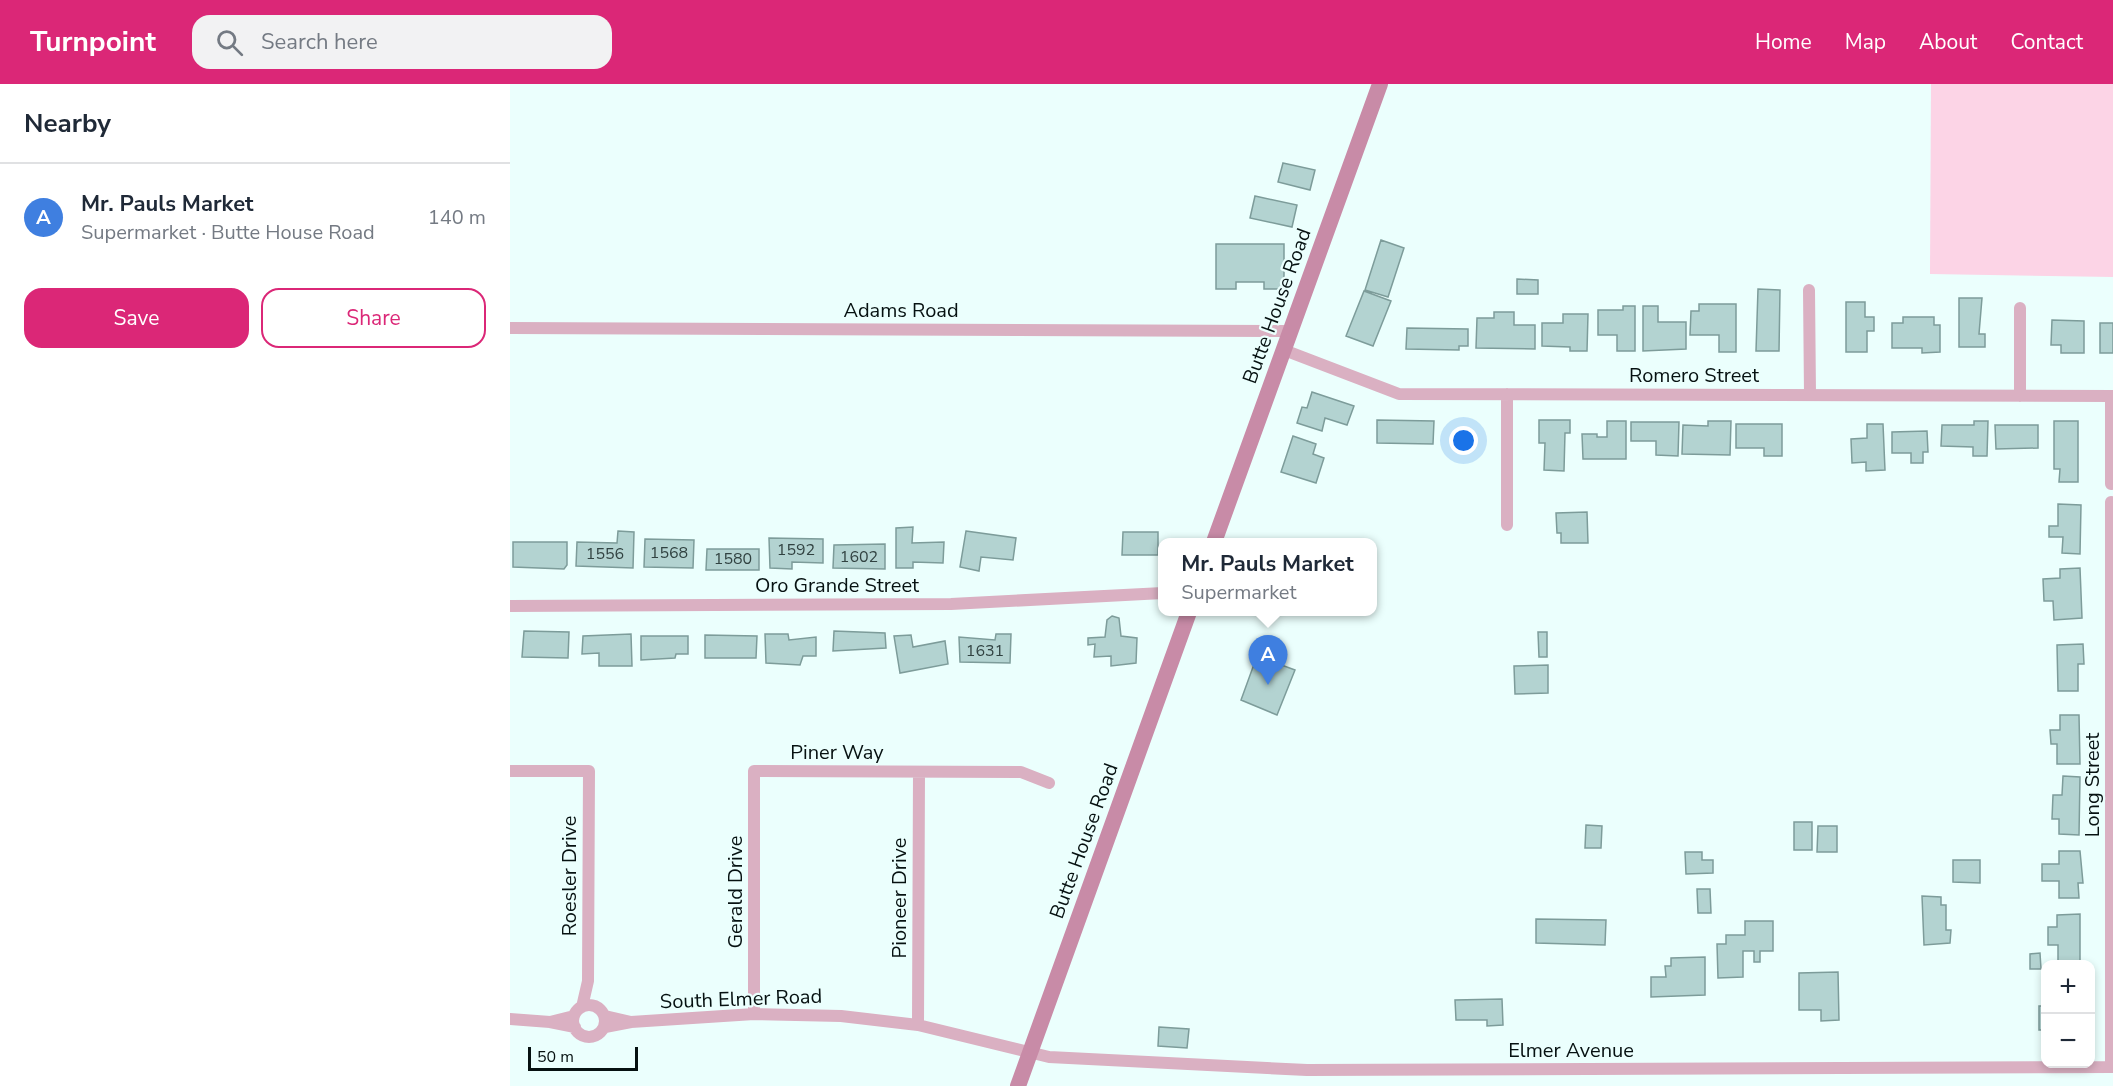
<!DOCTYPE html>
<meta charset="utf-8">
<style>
:root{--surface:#fff;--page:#f2f2f3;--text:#1f2937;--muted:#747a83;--line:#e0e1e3;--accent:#db2777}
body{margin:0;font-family:"Nunito Sans",sans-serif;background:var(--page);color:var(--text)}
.controls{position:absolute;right:18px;bottom:18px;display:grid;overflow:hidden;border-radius:12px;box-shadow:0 3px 9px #0003}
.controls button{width:54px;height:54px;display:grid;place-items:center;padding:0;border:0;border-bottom:2px solid var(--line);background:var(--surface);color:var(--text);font:30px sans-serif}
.scale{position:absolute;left:18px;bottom:15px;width:110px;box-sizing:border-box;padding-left:6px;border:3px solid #061111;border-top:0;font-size:16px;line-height:21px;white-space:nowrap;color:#061111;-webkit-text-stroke:4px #ebfffd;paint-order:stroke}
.you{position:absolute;left:954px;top:357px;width:21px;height:21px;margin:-15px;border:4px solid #fff;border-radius:50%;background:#1a73e8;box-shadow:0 0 0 9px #1a73e833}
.badge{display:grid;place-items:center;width:39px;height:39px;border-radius:50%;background:var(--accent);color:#fff;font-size:20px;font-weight:700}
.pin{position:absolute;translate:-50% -50px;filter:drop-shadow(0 2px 3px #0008)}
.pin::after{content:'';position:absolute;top:32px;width:21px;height:18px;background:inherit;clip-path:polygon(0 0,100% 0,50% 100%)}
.popup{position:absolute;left:648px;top:454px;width:219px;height:78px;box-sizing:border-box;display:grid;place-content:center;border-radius:12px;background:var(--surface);filter:drop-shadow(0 2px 4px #0005);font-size:20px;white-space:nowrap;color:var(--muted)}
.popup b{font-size:22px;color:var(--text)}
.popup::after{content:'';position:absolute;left:50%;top:100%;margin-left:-12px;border:12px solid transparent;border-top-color:var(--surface)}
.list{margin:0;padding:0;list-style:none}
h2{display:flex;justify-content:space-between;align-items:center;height:78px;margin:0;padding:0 24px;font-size:26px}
h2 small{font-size:20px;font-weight:400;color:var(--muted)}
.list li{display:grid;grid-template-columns:39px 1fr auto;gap:18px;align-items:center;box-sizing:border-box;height:108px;padding:0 24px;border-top:2px solid var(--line)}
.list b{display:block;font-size:22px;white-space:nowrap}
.list p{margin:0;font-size:20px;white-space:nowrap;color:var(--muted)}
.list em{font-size:20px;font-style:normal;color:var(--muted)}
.actions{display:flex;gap:12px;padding:18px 24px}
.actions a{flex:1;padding:14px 0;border:2px solid var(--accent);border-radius:18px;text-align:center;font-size:21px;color:var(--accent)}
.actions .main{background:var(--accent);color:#fff}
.icon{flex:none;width:33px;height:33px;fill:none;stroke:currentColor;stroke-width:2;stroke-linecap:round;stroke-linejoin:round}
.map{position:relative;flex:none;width:1603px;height:1002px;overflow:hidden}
header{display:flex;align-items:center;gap:36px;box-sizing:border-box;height:84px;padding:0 30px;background:var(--accent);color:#fff}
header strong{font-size:28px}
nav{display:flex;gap:33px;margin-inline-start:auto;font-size:21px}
.search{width:420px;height:54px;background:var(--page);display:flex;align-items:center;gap:15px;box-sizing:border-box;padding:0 21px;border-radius:18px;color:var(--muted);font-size:22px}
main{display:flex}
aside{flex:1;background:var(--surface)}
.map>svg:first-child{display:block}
.green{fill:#fcd4e6}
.building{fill:#b3d3d1;stroke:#7d9c9a;stroke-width:1.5}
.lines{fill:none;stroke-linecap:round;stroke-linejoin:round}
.street{stroke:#dab0c2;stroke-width:12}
.secondary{stroke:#c88ba7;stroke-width:16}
.labels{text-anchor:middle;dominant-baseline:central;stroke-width:4.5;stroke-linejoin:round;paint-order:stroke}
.number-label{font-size:16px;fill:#314241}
.street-label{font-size:20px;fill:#061111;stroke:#ebfffd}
</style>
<header>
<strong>Turnpoint</strong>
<div class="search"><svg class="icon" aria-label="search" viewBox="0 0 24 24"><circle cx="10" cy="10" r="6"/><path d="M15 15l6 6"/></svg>Search here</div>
<nav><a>Home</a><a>Map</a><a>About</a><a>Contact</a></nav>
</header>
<main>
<aside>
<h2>Nearby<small></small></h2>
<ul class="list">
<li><span class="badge" style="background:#3f7fe0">A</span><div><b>Mr. Pauls Market</b><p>Supermarket · Butte House Road</p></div><em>140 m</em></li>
</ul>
<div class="actions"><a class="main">Save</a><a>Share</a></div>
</aside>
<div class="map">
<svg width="1603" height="1002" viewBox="0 0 1603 1002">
<rect width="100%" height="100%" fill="#ebfffd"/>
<path class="green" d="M1421,0H1603V193L1420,190Z"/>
<path class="building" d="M773,79L805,86L800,106L768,98Z
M745,112L787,121L782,143L740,134Z
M871,156L894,164L878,213L855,206Z
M706,160H774V205H754V198H726V205H706Z
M1007,195L1028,196V210H1007Z
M1248,205L1270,206L1269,267H1246Z
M854,207L881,217L863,262L836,252Z
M1449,214H1472L1469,250H1475V263H1449Z
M1336,218H1355V233H1364V247H1357V268H1336Z
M1189,220H1226V268H1209V251H1180L1181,227H1189Z
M1113,222H1125V267H1107V251H1088V226H1113Z
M1133,222H1148V238H1176V265L1133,267Z
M984,228H1004V241H1025V265L966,264L967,234H984Z
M1053,230H1078L1077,267H1060V263L1032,262V239H1053Z
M1393,233H1424V241H1430V268L1412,269V264H1382V239H1393Z
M1542,236L1574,237V269H1551V261H1541Z
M1590,239H1603V269H1590Z
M897,244L958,245V262H949V266L896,265Z
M802,308L844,322L837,341L815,334L812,347L787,339L792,323L797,324Z
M867,336L924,337L923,360L867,359Z
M1029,336H1060V349H1055L1054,387L1034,386L1035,359H1029Z
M1097,337H1116V375H1073L1072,350H1087V353H1097Z
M1198,337H1221L1220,371L1172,370L1173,341L1198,342Z
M1464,337H1478L1477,372H1463V363L1431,362L1432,341H1464Z
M1544,337H1568V398H1549L1550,385H1544Z
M1121,338H1169L1168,372L1146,371V357H1121Z
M1226,340H1272V372H1254V364H1226Z
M1357,340H1373L1375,386L1356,387V378L1342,379L1341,355L1357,354Z
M1485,341H1528V364L1486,365Z
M1417,347L1418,368H1413V379H1401V369H1382V348Z
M783,352L806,360L803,370L814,374L806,399L771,388Z
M1548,420L1571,421L1570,470L1552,469L1553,453H1539V442H1548Z
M1077,428L1078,459H1051V449H1047L1046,429Z
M403,443L402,459L434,458L433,479L403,478V484H386V444Z
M108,447L124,448L123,484L66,482L67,458L107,459Z
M456,447L506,454L503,476L471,473L469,487L450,483Z
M613,448H648V471H612Z
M259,454L313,455V479L282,478V485L260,484Z
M135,455L184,456L183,484L134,483Z
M3,458H57V481L54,485L3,483Z
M375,460V485L323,484L324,461Z
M197,465H249V486H196Z
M1570,484L1572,534L1544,536L1543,517H1534L1533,495L1550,494V485Z
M602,532L609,534L611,552L627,554L626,579L601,582V572L584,573L585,560L578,561V554L595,553L597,536Z
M14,547L59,548L58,574L12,573Z
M324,547L375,549L376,564L323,567Z
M1028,548H1037V573H1029Z
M121,550L122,582H89V569L72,570L73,552Z
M255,550H278L279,556L306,553V572H293L290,581L256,579Z
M486,550H501L500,579L450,578L449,553L485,556Z
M195,551L247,552L246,574H195Z
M401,551L403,563L435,557L438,580L390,589L384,552Z
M131,552H178V570H166L165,574L131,576Z
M1573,560L1574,580H1568V607H1548L1547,561Z
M747,572L785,586L767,631L731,616Z
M1038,581V609L1005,610L1004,582Z
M1550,631H1569L1570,680H1547V660H1541L1540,646H1550Z
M1553,692L1570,693L1569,751L1549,750V735H1542L1543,711H1552Z
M1284,738H1302V766H1284Z
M1076,741L1092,742L1091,764H1075Z
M1308,742H1327V768H1307Z
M1549,767H1570L1573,799H1568L1569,814H1549V797H1532V780H1549Z
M1175,768H1192V776H1203V789L1176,790Z
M1443,776H1470V799L1443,798Z
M1187,805H1200L1201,829H1188Z
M1412,812L1431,813V821H1436V846H1441L1440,859L1414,861Z
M1570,830V879H1548V861H1538V843H1547V831Z
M1026,835L1096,836L1095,861L1026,859Z
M1235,837H1263V867H1250V878H1244V867H1233V893L1208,894L1207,860H1216V851H1235Z
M1530,869L1531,885H1520V870Z
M1195,873V911L1141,913V893H1156L1155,882H1161V874Z
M1328,888L1329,936L1311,937V926H1289V889Z
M992,915L993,941L977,942V936H946L945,916Z
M1529,922H1536V946H1529Z
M649,943L679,945L677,964L648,962Z"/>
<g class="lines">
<path class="street" d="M1299,206L1300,311
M1510,224V312
M0,244L781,247
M774,266L889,310L1603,312
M997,310V441
M1601,312V400
M1601,418V983
M0,522L441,520L653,509
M0,687H79L78,897L72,923
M63 937a16 16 0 1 1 32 0a16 16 0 1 1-32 0Z
M244,930V687L511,688L539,699
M64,932L40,938L65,943
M0,935L40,938
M121,938L244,930L331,932L408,941L539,973L797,986L1603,983
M408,941L409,688
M95,943L121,938L95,932"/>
<path class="secondary" d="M704,458L870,0
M508,1002L679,528"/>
</g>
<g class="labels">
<g class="number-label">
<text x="286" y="466">1592</text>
<text x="159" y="469">1568</text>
<text x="95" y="470">1556</text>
<text x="349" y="473">1602</text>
<text x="223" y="475">1580</text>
<text x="475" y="567">1631</text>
</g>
<g class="street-label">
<text transform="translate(767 222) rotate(-70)">Butte House Road</text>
<text x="391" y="226">Adams Road</text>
<text x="1184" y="291">Romero Street</text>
<text x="327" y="501">Oro Grande Street</text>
<text x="327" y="668">Piner Way</text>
<text transform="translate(1582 701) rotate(-90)">Long Street</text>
<text transform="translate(574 757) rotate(-70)">Butte House Road</text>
<text transform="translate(59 792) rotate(-90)">Roesler Drive</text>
<text transform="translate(225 808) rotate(-90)">Gerald Drive</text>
<text transform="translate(389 814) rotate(-90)">Pioneer Drive</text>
<text transform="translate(231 915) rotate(-2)">South Elmer Road</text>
<text x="1061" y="966">Elmer Avenue</text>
</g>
</g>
</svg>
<div class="controls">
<button>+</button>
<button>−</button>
</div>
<div class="scale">50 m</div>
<div class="you"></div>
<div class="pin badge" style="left:758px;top:601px;background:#3f7fe0">A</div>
<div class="popup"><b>Mr. Pauls Market</b>Supermarket</div>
</div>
</main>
